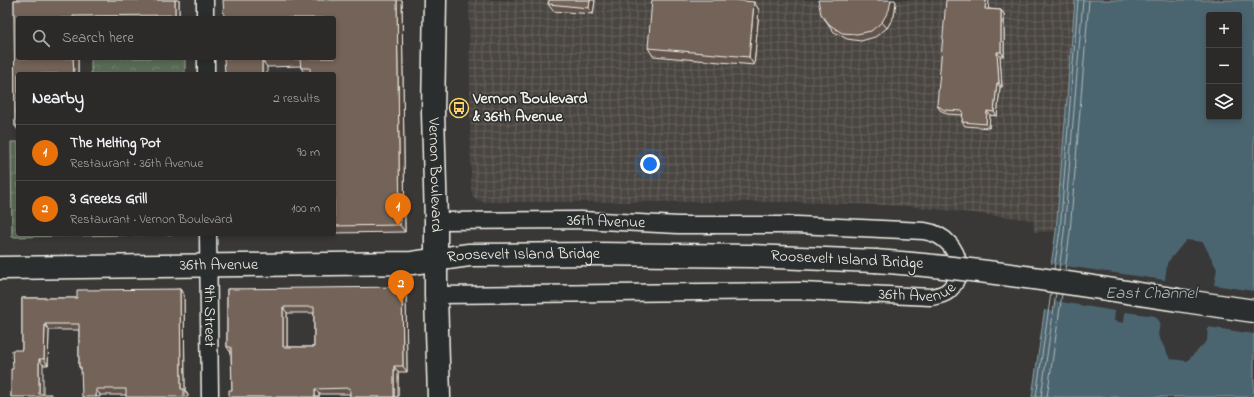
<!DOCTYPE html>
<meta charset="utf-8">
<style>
:root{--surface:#2b2a29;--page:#373635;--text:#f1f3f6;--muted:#a6a7a8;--line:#474646;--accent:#95b2f1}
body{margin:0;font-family:"Indie Flower",sans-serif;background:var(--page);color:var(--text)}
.controls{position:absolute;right:12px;top:12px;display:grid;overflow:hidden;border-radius:4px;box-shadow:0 2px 6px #0003}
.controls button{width:36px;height:36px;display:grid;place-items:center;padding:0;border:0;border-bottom:1px solid var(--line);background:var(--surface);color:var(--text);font:20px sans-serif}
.you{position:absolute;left:650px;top:164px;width:14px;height:14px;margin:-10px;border:3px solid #fff;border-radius:50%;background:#1a73e8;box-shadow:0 0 0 6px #1a73e833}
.badge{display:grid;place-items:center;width:26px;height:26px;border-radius:50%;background:var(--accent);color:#fff;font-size:13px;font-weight:700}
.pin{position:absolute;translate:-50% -33px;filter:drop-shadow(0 1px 2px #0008)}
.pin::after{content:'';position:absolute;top:21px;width:14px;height:12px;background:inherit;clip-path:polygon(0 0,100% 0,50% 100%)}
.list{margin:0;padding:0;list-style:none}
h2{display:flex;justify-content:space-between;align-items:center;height:52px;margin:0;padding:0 16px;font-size:17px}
h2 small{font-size:13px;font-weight:400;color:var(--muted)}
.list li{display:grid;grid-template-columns:26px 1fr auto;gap:12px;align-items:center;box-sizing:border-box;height:56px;padding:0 16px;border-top:1px solid var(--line)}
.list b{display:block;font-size:15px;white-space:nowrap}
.list p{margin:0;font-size:13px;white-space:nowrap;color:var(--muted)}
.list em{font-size:13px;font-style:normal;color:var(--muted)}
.icon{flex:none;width:22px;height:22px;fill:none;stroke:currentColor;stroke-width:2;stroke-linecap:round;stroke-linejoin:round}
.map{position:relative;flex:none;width:1254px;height:397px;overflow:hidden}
.search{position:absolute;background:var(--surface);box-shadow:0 2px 6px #0003;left:16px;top:16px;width:320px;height:44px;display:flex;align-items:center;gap:10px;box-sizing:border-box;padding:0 14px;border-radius:4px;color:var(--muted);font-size:15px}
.panel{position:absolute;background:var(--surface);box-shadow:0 2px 6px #0003;left:16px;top:72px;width:320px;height:164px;border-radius:4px}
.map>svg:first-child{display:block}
.industrial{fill:url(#industrial-grid)}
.park{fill:url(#park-crowns);stroke:#a7ae9f}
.water{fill:#4c6570;stroke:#8f9da0;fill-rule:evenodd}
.pier{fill:#393837}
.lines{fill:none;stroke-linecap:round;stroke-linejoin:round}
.shore{stroke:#b1b9b8;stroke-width:1}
.minor-casing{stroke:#f4f1e8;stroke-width:19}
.secondary-casing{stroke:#f4f1e8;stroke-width:25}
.minor{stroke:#2a2d2e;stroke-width:16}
.secondary{stroke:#2a2d2e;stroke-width:22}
.secondary-bridge-casing{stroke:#f4f1e8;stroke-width:25;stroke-linecap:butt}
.secondary-bridge{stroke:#2a2d2e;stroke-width:22}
.wall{fill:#63554d;stroke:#f4f1e8;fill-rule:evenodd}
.shaded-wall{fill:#50453e;stroke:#f4f1e8}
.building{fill:#736359;stroke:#f4f1e8;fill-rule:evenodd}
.labels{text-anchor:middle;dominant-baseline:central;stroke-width:3;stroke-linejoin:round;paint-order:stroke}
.poi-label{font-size:16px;font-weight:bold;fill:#f4f1e8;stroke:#2a2d2e;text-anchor:start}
.street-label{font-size:16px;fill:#f4f1e8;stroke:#2a2d2e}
.water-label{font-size:17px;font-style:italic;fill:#b1b9b8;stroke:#2a2d2e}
</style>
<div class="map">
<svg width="1254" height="397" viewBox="0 0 1254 397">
<defs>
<pattern id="industrial-grid" width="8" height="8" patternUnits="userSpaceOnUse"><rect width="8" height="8" fill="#4a4541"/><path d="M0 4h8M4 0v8" fill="none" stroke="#65605c"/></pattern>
<pattern id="park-crowns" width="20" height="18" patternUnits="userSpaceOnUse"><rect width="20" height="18" fill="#5a6c56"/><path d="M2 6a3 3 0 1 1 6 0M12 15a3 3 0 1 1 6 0" fill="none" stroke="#72816e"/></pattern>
</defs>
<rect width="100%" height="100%" fill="#393837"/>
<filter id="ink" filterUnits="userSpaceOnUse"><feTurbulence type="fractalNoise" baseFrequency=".025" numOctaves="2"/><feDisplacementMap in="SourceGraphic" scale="8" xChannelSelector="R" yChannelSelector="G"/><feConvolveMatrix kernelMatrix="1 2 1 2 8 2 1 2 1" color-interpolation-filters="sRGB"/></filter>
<g filter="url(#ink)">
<path class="industrial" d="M469,0H1075L1056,231L1034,232L1033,220L909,206L793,202H482L474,198L471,191Z"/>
<path class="park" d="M91,58H185V74H91Z
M11,142H18V234H188L12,237Z"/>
<path class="water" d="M1075,0H1254V397H1032L1056,231ZM1209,15H1239V117H1209Z"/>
<path class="pier" d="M1186,240L1203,242L1217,269L1214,285L1254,291V334L1208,327L1207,341L1187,361L1170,359L1158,335L1160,322L1155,316L1125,312L1124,323L1114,321L1115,311L1055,301L1054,311L1043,310L1051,251V264L1165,280L1167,263Z"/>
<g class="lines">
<path class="shore" d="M1054,269L1060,231L1078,0
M1059,270L1064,232L1083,0
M1065,270L1070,232L1089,0
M1036,397L1051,293
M1041,397L1056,293
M1047,397L1062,294"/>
<defs>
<g id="minor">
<path d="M205,0V18"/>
<path d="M206,58V74"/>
<path id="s1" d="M208,234L210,397"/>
<path id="s2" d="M436,295L801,291L931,297C937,296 943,295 948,291C954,286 957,279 958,272C960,250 945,234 924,231L797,225H678L581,220L436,221"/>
</g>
<g id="secondary">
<path id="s3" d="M435,0L433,113L436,221V295L439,397"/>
<path id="s4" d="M0,268L412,263L469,255L597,254L751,256L875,261"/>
<path d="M1178,300L1254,311"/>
</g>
</defs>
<use href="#minor" class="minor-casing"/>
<use href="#secondary" class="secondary-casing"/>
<use href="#minor" class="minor"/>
<use href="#secondary" class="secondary"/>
<defs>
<path id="secondary-bridge" d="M875,261C977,268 1077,284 1178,300"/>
</defs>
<use href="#secondary-bridge" class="secondary-bridge-casing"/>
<use href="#secondary-bridge" class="secondary-bridge"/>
</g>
<path class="wall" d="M14,0H179V18H18L78,58V74H18V130L15,126Z
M402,0L405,232L334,233V74H305L301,68V66L267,67L225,74Z
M549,0H595L593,14L553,11L548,4Z
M754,2L759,10L754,65L653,56L648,48Z
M896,2L894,16L887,28L875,37L861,41L847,39L834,32L821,14Z
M989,9L1001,10L1004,14V56H1000L1002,87H1000L997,116L990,115L989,128L965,126L962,122L963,115L947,114L940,110L937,105Z
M180,289L184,295L185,391L188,395H100L79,367V330H49L48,365H43L11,397L13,369L22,350V298H77Z
M227,289L406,293L407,372H398V397H350V394H319V397H229L232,390L231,353L227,347ZM287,313H314V347H287Z"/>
<path class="shaded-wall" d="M175,0H179V18H177L175,15Z
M397,0H402L405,232L400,225Z
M590,0H595L593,14L589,8Z
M891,0H895L896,2L894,16L887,28L882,22Z
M986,0H989L988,13L985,9Z
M754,2L759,10L754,65L749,57Z
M1001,10L1004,14V56L1001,52Z
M997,52L1000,56L1002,87L999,83Z
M73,58H78V74H74Z
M262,60L267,67V74H262Z
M997,83L1000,87L997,116L994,112Z
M987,111L990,115L989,128L986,124Z
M402,287L406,293L407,372L403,366Z
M180,289L184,295L185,391L188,395V397H184L181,389Z
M283,307L287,313V353L283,347Z
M45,324L49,330L48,365L44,359Z
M39,359L43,365V397L39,394Z
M394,366L398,372V397H394Z
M96,389L100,395V397H96Z
M315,389L319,394V397H315Z"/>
<path class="building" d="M14,0H175V15L73,16V18H18V58H73L74,74H18V126H15Z
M223,0H397L400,225L334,226V74H310V68H301L300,59L262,60V74H225L224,58H334V18H224Z
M549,0H590L589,8L548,4Z
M652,0H734L754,2L749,57L648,48Z
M818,0H891L889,10L882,22L871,31L857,34L842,33L830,25L821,14Z
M946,0H986L985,9L1001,10V52H997L999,83H997L994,112L987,111L986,124L962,122L963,111L944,110L937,105Z
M402,287L403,366H394V397H350V388L315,389V397H229V390H232L231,347H227V289ZM283,307H314V347H283Z
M180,289L181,389H184V397H126V389H96V397H82L81,367H79V324H45L44,359H39V394H51V397H11V369H13L12,350H22V298H77V290Z"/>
</g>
<defs>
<symbol id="bus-ring" viewBox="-11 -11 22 22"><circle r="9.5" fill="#2a2d2e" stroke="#ffd166" stroke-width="1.5"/><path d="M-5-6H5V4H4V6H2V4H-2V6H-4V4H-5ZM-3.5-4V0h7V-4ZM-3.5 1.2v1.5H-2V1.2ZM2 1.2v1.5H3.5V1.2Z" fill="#ffd166"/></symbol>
</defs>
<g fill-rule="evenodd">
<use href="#bus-ring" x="448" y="97" width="22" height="22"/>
</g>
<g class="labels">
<g class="poi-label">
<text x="473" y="99">Vernon Boulevard<tspan x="473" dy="18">&amp; 36th Avenue</tspan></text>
</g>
<g class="street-label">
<text stroke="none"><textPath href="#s3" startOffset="175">Vernon Boulevard</textPath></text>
<text transform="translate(606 222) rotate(2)">36th Avenue</text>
<text stroke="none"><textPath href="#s4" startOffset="524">Roosevelt Island Bridge</textPath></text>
<text transform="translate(847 260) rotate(3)">Roosevelt Island Bridge</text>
<text stroke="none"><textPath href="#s4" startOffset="219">36th Avenue</textPath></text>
<text stroke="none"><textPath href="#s2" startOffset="482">36th Avenue</textPath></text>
<text stroke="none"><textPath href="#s1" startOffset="82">9th Street</textPath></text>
</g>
<g class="water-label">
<text x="1151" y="293">East Channel</text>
</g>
</g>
</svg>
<div class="controls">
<button>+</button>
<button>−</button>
<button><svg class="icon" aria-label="layers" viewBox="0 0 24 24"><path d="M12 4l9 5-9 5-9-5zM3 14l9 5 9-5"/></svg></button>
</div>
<div class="you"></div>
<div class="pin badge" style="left:398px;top:226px;background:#e8710a">1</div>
<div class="pin badge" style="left:401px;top:303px;background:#e8710a">2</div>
<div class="search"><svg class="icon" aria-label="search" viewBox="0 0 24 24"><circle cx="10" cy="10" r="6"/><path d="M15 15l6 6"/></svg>Search here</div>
<section class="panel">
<h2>Nearby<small>2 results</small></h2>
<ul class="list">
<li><span class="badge" style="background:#e8710a">1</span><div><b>The Melting Pot</b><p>Restaurant · 36th Avenue</p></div><em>90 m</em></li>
<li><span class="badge" style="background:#e8710a">2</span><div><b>3 Greeks Grill</b><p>Restaurant · Vernon Boulevard</p></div><em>100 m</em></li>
</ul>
</section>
</div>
